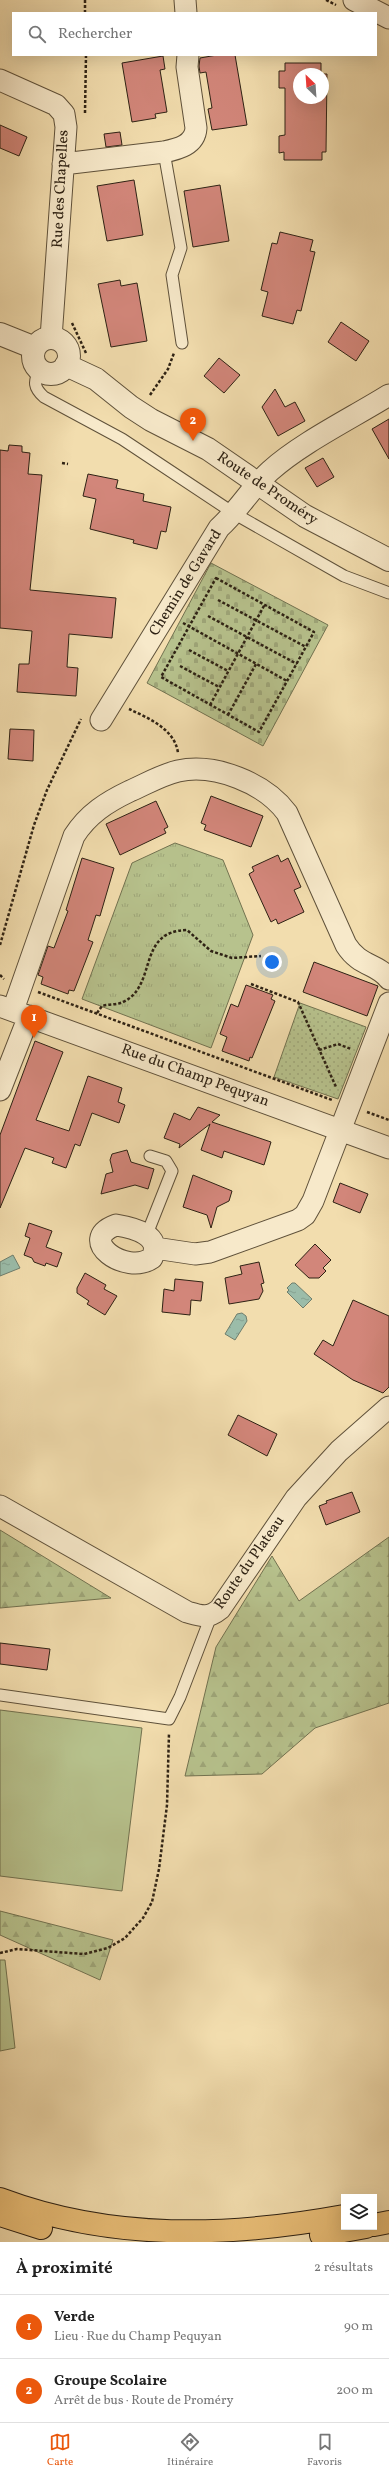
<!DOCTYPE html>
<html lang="fr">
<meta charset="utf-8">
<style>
:root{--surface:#fff;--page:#f2f2f2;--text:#222;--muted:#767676;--line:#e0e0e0;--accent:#ea580c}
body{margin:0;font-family:Vollkorn,serif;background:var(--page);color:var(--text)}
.controls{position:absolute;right:12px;bottom:12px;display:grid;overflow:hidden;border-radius:0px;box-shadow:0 4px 16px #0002}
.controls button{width:36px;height:36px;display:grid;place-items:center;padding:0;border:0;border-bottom:1px solid var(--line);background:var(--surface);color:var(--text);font:20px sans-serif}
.compass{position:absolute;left:293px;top:68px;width:36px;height:36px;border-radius:50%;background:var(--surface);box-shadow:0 4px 16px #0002;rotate:335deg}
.you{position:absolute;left:272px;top:962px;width:14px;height:14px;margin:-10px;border:3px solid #fff;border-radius:50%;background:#1a73e8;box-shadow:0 0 0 6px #1a73e833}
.badge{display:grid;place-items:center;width:26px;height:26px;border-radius:50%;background:var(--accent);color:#fff;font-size:13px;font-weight:700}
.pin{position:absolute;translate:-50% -33px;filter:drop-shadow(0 1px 2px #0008)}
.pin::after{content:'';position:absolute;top:21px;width:14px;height:12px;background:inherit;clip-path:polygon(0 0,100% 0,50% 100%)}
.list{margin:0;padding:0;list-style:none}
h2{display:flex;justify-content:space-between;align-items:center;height:52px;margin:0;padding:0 16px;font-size:17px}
h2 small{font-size:13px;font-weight:400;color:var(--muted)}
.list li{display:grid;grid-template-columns:26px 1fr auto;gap:12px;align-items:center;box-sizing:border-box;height:64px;padding:0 16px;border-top:1px solid var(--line)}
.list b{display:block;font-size:15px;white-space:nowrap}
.list p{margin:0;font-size:13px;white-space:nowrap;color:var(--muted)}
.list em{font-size:13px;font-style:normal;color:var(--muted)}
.icon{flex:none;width:22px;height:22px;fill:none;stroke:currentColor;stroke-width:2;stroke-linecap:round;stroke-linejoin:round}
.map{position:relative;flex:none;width:389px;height:2242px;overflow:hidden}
.search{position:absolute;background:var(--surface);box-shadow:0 4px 16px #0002;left:12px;right:12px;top:12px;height:44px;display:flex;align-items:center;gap:10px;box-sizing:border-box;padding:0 14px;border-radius:0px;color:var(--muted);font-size:15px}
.sheet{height:180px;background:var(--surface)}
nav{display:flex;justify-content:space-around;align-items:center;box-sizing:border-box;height:56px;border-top:1px solid var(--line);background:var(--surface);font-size:11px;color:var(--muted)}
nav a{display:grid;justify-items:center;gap:2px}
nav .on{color:var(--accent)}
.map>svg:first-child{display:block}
.grass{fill:url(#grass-tufts);stroke:#727250}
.forest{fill:url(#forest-firs);stroke:#727250}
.cemetery{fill:url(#cemetery-stones);stroke:#727250}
.park{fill:url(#park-dots);stroke:#727250}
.pitch{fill:#b7c28d;stroke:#727250}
.water{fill:url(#water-ripples);stroke:#6f7e6d}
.building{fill:#d2867a;stroke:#2e2214}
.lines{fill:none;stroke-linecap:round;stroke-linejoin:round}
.service-casing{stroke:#5f513a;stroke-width:13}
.minor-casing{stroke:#5f513a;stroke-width:23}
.tertiary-casing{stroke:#5f513a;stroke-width:24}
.trunk-casing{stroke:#2e2214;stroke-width:24}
.path{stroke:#2e2214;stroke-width:2.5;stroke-dasharray:3 2;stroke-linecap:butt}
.service{stroke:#f7e9ca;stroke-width:11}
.minor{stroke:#f7e9ca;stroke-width:21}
.tertiary{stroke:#f7e9ca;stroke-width:22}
.trunk{stroke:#e9be77;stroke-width:22}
.labels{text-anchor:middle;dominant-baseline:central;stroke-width:3;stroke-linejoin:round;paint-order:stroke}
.street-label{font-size:15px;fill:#2e2214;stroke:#f7e9ca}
</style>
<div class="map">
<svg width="389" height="2242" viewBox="0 0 389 2242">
<defs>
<pattern id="grass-tufts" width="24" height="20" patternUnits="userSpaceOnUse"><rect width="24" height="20" fill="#b7c28d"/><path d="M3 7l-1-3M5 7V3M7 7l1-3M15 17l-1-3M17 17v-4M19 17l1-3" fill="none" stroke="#9ea679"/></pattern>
<pattern id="forest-firs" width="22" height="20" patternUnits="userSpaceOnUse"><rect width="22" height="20" fill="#b7c28d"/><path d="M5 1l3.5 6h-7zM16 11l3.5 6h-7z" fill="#9ea679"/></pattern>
<pattern id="cemetery-stones" width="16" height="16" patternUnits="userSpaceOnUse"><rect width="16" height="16" fill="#b7c28d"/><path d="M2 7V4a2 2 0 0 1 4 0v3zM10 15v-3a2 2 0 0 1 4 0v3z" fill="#9ea679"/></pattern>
<pattern id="park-dots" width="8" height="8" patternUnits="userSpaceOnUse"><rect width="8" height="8" fill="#b7c28d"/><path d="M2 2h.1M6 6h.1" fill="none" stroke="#9ea679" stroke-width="1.8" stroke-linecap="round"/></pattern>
<pattern id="water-ripples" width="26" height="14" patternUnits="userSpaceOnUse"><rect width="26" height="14" fill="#9bbca9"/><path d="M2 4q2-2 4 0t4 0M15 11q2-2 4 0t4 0" fill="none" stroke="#86a191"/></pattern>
</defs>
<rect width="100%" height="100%" fill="#f2ddae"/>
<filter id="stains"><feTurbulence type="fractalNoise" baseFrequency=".005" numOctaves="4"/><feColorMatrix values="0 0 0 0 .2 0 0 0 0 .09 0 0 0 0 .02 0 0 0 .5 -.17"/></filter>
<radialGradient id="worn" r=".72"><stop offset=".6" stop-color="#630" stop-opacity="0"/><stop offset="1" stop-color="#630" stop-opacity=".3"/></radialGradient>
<path class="grass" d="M175,843L223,860L253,935L211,1048L82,999L132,863Z"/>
<path class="forest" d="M0,1530L111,1598L0,1608Z
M389,1537V1703L315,1728L262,1774L185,1776L216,1647L272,1556L299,1601Z
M0,1911L113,1940L100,1980L0,1935Z"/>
<path class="cemetery" d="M211,563L328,625L263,746L147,683Z"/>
<path class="park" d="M300,1003L366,1027L338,1099L274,1077Z"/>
<path class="pitch" d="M0,1710L142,1728L122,1891L0,1876Z
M0,1960H5L15,2048L0,2051Z"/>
<path class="water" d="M13,1255L20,1268L0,1276V1262Z
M292,1283H295L312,1299L303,1308L287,1292L289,1290L287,1288Z
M242,1313L246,1316L247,1321L235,1340L225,1334L237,1314Z"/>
<path class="building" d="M217,55H235L247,125L212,130L208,109L212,108L206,72L200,73L199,66L200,58Z
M163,56L165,69L160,70L167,112L155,114L156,118L132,122L122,63Z
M285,63H321V74H299V98H323V74H327L326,152H322V160H284V152L279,153V136L285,135V88H279V71H285Z
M0,125L27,137L19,156L0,148Z
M120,132L122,145L106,147L104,134Z
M134,180L143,235L107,241L97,186Z
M220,185L229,241L193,247L184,191Z
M280,232L313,240L310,251L315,252L301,311L297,310L293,324L262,316L268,292L261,290L272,243L277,244Z
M120,280L121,286L137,283L147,341L111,347L98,284Z
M341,322L369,341L356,361L328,342Z
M219,358L240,375L224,393L204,376Z
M275,389L285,407L295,402L305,421L278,436L262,407Z
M389,419V459L372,429Z
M9,445L22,446V452L30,453L28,474L42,475L30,590L116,598L112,638L69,634L67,667L78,668L76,696L17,692L19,664H29L32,631L0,628V450L8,451Z
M323,458L334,477L317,487L305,468Z
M88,474L118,480L116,488L144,494L143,501L171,507L166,532L161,531L157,549L133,543L134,540L90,529L96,499L83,496Z
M10,729L34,730L33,761L8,759Z
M211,796L263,816L251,847L204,830L206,825L201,823Z
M156,801L168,827L164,829L166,833L120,855L106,824Z
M278,855L281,862L288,858L301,887L294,890L304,912L278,924L276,919L271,922L249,874L254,871L252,867Z
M82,858L114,868L100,916L96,915L88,940L93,942L74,991L69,990L68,994L41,984L43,977L38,975L48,946L54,948L68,911L66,910Z
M314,962L378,986L367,1016L303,992Z
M246,985L273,995L271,999L275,1001L252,1058L250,1057L249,1061L222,1051L227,1037L220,1034L231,1004L238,1007Z
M35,1041L63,1052L36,1120L69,1131L88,1076L122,1088L118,1102L125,1105L119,1123L92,1113L80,1146L75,1144L66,1168L52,1163L54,1158L25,1148L0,1208V1135Z
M198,1107L220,1115L212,1122L271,1142L264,1165L224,1151L222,1158L201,1150L210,1124L179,1148L180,1144L164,1138L174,1113L190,1120Z
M127,1150L131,1162L154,1169L148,1189L135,1185L101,1194L106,1174L113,1172L110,1160L112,1154Z
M193,1175L232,1191L229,1201L217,1207L211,1228L207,1215L183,1207Z
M340,1183L368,1194L360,1213L333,1202Z
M29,1223L52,1231L46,1247L62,1253L57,1267L46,1263L45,1266L34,1262L32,1258L24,1255L30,1238L25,1236Z
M315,1244L331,1260L323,1268L326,1271L319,1278H309L295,1265Z
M259,1262L264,1283L261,1284L263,1291L259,1299L229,1304L225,1278L242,1274L240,1266Z
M85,1273L106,1285L104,1289L117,1296L105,1315L87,1304L89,1301L77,1293V1288Z
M175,1279L203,1282L201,1301L191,1300L190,1315L162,1312L164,1289L174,1291Z
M353,1300L389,1316V1387L383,1393L353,1380L314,1354L323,1340L333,1346Z
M238,1415L277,1434L267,1456L228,1435Z
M352,1492L360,1512L326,1525L319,1506L327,1503L326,1501Z
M0,1643L50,1649L47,1670L0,1664Z"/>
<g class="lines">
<defs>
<path id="service" d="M164,152L181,248L172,275L182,343
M40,369C33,382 34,388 44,397L122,439L235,514L344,576L389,593
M147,1234L172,1171L166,1161L150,1156
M0,1695L169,1719L180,1697L211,1616"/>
<path id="minor" d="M185,0L186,13
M354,0L389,18
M0,80L56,105L64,114L66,127L51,338
M63,164L164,152C178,149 195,145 196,128L187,67L188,55
M101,720L219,528C238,511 251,488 270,471C301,443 352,418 389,395
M0,1006L389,1148
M13,1010L74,836C88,814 107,802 130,791C146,784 161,775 178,771C215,763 265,783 287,813L346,945C360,967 377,963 389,979
M0,1090L29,1016
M116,1225C134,1228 163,1235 152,1258C126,1276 75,1240 116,1225Z
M155,1248L195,1254L210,1252L298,1220L305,1215L313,1201L389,1003
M0,1506L187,1612C201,1616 208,1619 220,1609L296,1498L339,1451L389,1407"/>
<path id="tertiary" d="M0,334L35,348
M33 356a18 18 0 1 1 36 0a18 18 0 1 1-36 0Z
M66,365L96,379L131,407L151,420L208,449L305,516L389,560"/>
<path id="trunk" d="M0,2199C112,2241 229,2237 344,2216
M0,2215L41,2228
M374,2225L389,2222
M321,2235L366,2227"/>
</defs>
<use href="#service" class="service-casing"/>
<use href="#minor" class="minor-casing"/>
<use href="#tertiary" class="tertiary-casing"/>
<use href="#trunk" class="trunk-casing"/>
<path class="path" d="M85,0V13
M326,0L336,5
M85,113L86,55
M72,323L86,353
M150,395L168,369L174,353
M62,463L68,464
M216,578L314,632L259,732L161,677Z
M218,600L306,647
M208,616L297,664
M183,623L287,681
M189,650L228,671
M180,666L219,687
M210,705L265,604
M129,709C148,718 175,729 178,753
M228,715L256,664
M0,945L34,825L47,790L81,719
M0,975L4,979
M251,984L298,1002L336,1087
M38,992L332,1100
M97,1013L102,1006C109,1004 117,1005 123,1002C158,986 136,931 187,930L211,951L232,958L261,956
M319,1050L338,1044L351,1049
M367,1112L389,1120
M0,1953L17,1949L84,1954L108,1948L125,1938L143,1918L152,1902L159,1869L167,1805L169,1733"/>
<use href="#service" class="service"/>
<use href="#minor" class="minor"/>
<use href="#tertiary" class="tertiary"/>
<use href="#trunk" class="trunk"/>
</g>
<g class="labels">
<g class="street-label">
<text transform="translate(61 189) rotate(-87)">Rue des Chapelles</text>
<text transform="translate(267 489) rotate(34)">Route de Proméry</text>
<text transform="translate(186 583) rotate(-58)">Chemin de Gavard</text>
<text transform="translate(195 1076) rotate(20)">Rue du Champ Pequyan</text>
<text transform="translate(250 1563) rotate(-55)">Route du Plateau</text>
</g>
</g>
<rect width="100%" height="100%" filter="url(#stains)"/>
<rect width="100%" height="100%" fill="url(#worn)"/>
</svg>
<div class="controls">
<button><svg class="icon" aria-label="layers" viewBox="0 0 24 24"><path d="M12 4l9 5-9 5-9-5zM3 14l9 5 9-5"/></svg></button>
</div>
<svg class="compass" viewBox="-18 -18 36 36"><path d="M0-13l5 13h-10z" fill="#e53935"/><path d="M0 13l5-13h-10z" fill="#767676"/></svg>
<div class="you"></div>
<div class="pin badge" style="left:34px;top:1038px">1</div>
<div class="pin badge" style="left:193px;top:441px">2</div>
<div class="search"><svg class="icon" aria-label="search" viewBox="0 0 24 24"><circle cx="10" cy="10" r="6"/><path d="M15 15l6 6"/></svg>Rechercher</div>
</div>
<section class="sheet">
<h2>À proximité<small>2 résultats</small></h2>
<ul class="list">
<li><span class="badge">1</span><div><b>Verde</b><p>Lieu · Rue du Champ Pequyan</p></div><em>90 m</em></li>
<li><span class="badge">2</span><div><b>Groupe Scolaire</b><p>Arrêt de bus · Route de Proméry</p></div><em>200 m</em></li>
</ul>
</section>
<nav>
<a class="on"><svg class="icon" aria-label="map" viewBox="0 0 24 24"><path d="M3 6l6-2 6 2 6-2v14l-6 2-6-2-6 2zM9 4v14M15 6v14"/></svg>Carte</a>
<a><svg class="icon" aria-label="directions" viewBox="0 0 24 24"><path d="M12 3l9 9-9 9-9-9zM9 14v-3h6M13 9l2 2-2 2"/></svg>Itinéraire</a>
<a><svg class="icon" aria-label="saved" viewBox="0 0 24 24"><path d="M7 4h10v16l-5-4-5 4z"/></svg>Favoris</a>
</nav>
